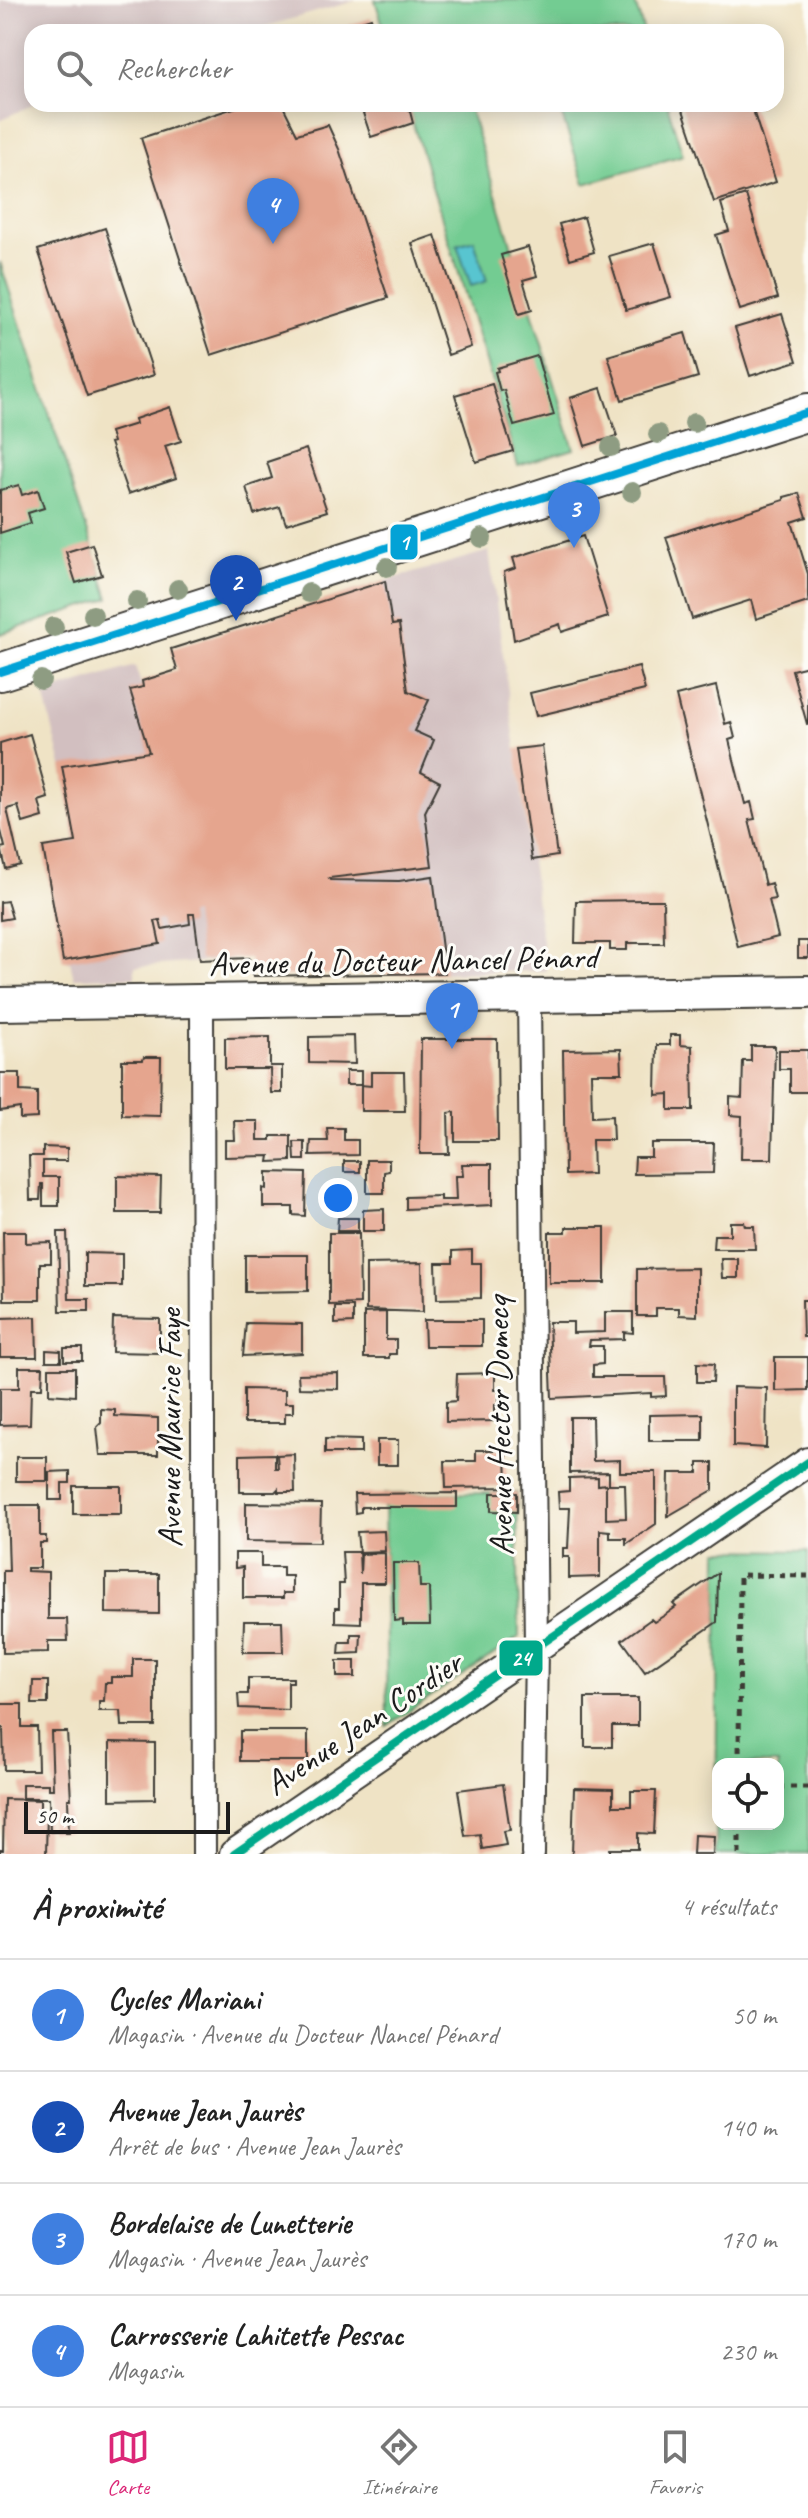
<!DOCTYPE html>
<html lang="fr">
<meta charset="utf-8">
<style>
:root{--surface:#fff;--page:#f2f2f2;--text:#222;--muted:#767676;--line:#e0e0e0;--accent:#db2777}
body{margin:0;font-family:Caveat,sans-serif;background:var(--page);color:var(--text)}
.controls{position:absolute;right:24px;bottom:24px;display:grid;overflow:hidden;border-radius:16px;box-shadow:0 4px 20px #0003}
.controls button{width:72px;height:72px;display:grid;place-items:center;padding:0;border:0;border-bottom:2px solid var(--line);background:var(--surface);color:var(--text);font:40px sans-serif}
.scale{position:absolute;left:24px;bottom:20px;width:206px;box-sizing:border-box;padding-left:8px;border:4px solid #1c1c1c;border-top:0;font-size:22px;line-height:28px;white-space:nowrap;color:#1c1c1c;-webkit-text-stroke:6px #fdfcf7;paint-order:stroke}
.you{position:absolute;left:338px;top:1198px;width:28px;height:28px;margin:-20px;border:6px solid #fff;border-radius:50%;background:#1a73e8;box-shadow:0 0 0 12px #1a73e833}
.badge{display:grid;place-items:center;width:52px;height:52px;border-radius:50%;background:var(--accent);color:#fff;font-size:26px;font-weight:700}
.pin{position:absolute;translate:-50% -66px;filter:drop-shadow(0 2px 4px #0008)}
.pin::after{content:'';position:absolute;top:42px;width:28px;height:24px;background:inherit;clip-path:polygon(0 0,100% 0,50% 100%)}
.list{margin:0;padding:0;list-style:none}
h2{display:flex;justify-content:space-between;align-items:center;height:104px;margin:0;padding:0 32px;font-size:34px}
h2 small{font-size:26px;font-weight:400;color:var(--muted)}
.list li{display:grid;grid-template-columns:52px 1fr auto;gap:24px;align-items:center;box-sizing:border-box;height:112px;padding:0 32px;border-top:2px solid var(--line)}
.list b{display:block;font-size:30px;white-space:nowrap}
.list p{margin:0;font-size:26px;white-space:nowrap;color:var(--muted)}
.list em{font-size:26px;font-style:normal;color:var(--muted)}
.icon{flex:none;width:44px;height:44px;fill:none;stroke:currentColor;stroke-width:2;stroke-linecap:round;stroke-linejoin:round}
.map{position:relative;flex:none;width:808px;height:1854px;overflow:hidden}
.search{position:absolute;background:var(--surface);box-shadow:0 4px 20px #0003;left:24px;right:24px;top:24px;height:88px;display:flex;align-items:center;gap:20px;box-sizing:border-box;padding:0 28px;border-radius:24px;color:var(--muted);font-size:30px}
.sheet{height:552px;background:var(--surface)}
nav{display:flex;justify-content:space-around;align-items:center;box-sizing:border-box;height:112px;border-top:2px solid var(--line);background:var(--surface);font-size:22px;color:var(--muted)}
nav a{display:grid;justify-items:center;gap:4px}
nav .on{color:var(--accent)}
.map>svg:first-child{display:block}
.industrial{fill:#d2bfc0}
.green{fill:#73cc92;stroke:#487457;stroke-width:2;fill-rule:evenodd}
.water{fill:#58c5d0;stroke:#3a7076;stroke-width:2}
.building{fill:#e5a58e}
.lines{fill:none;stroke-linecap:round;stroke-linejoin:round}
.minor-casing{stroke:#3c3a35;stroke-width:26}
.tertiary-casing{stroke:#3c3a35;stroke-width:32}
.secondary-casing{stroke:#3c3a35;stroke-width:36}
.primary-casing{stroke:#3c3a35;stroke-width:40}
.path{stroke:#3c3a35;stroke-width:5;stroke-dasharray:6 6;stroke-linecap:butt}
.minor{stroke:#fff;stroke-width:22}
.tertiary{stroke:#fff;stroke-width:28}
.secondary{stroke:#fff;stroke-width:32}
.primary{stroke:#fff;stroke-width:36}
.bus-1-casing{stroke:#fdfcf7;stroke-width:14}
.bus-2-casing{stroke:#fdfcf7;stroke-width:14}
.bus-1{stroke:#03a2d6;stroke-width:8}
.bus-2{stroke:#00a98b;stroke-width:8}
.tree{fill:#8e9c82}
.labels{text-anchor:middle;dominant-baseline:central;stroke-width:6;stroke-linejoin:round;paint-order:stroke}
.street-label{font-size:34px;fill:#1c1c1c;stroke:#fdfcf7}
.line-badge{stroke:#fdfcf7;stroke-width:3}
.badge-label{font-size:22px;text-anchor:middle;font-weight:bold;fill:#fff}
</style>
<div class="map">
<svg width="808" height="1854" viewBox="0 0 808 1854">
<rect width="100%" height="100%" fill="#fdfcf7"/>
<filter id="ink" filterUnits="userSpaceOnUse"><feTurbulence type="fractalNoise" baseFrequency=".0125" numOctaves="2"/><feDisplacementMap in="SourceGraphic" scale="16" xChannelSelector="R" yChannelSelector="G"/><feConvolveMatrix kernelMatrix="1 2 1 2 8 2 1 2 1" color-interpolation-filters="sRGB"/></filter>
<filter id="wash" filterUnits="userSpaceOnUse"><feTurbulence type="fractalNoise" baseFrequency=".006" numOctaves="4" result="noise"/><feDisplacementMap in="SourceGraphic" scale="32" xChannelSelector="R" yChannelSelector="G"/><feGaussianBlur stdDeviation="1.8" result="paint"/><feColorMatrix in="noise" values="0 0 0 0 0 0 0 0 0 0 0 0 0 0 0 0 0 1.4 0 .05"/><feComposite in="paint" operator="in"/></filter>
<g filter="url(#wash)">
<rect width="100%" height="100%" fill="#efe3c5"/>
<path class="industrial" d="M0,0H358L246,32H32V104H34L0,120Z
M489,551L546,971L253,976L249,958L135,967V977L74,978L70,961H63L43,847L75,841L62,766L44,694L135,666L142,687V681L177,670L171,649L385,581Z"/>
<path class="green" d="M375,0H634L644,32H385Z
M407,104H468L574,449L518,466Z
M558,104H667L683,155L585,184Z
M0,262L109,598L0,634Z
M517,1493L519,1637L387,1726L384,1494Z
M718,1550L808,1551V1854H716ZM718,1764H778V1824H718Z"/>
<path class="water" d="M474,240L487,281L471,286L457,245Z"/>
<g id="blocks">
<path class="building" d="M371,18L376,32H330V31Z
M246,104H282L297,134L328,125L339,149L388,298L211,355L141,138Z
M360,104H408L413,123L371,137Z
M681,104H751L776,182L714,202Z
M746,195L778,298L740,310L716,235L729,231L721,203Z
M584,217L594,252L570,259L559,224Z
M105,228L154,375L87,396L38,250Z
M435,235L471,347L448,355L412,243Z
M654,243L671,297L626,310L609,256Z
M528,247L537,276L523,280L532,310L519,314L501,255Z
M782,314L797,361L750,376L735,328Z
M685,333L698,377L622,400L608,356Z
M537,356L554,415L514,426L504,390L500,391L495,372L498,371L497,368Z
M492,384L513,451L476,462L455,395Z
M601,388L617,436L585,446L570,398Z
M170,407L181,441L165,446L176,478L128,494L110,443L113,442L110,432L136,424L135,419Z
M306,449L327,511L286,524L280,507L254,514L246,487L272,478L267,462Z
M19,485L22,495L38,490L44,508L28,513L31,523L0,533V490Z
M799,493L807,517L792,522L808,574V602L756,619L751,600L692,619L666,537L784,500V497Z
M583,536L608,617L562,632L560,624L514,640L504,572L516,568L513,558Z
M92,544L102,575L76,583L66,552Z
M385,581L392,625L399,624L408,691L429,700L414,731L434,740L421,772L440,782L425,812L432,866L329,878L330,880L399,881L433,876L445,973L253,976L249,958L200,960L194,914H189L190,924L162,929L160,920L155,921L160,944L63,961L43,847L76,842L62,766L149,752L130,690L143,687L142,681L177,670L171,649Z
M808,666V724H807L792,670Z
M639,667L645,690L536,716L530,693Z
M716,686L725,724L731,722L735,738L729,740L745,804L751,802L755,819L749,820L765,885L771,883L775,899L769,900L778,937L738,947L676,696Z
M30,734L48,798L39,801L43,817L23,823L18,806L7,809L20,865L6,869L1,848L5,847L0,827V743Z
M542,746L557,856L532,860L516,749Z
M647,900H663L664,943H627V950H610V943H575L576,901Z
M7,901L12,918L0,920V902Z
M798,941H808V958H798Z
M670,1035H680V1045L692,1046L693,1110H669V1094L656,1095L657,1045H670Z
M354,1036L355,1064L309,1063V1037Z
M270,1037V1066H282V1093H271L270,1069H225V1038Z
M421,1039H497L498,1141H455V1112L448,1113L449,1154H420Z
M751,1046H775L772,1159H741L742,1116L730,1115V1097L742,1098L743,1061H751Z
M621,1049L622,1073H591L592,1117L612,1116L613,1140H592L593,1174L565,1175L563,1050Z
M779,1050H808V1092H790V1069H779Z
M144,1057H161L160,1116L122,1115V1060H143Z
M346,1071H361V1085H346Z
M371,1072H404L405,1111H361V1085L371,1086Z
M0,1073H20V1091L37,1092V1118L20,1119V1108L0,1111Z
M234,1121H258V1140H271V1136H291V1161L269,1162L270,1156L225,1157V1140H235Z
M327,1128H344V1140H358V1155L310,1156L311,1141H328Z
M294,1142H305V1160H295Z
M651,1143H714L713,1173L634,1174L635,1157H651Z
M43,1147L67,1148V1161H43V1177H59V1206H43V1184H41L40,1200H30L29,1156H43Z
M367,1160H389V1171L384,1172V1193H367Z
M344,1161H360V1172H344Z
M462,1164H492V1205L406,1209V1197L440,1196V1200H456L455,1176H463Z
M267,1172L306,1173L305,1216L293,1215V1207H263V1188L267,1189Z
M117,1176L161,1177L160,1213H117Z
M384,1209V1231H363V1210Z
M338,1218H358V1231H337Z
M730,1222H744L745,1226H754L755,1249H713L714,1235H730Z
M566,1227H605V1283H549V1232H566Z
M3,1232H26V1243L51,1242V1263H40V1300H4Z
M58,1232H67L69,1299H89V1311H60Z
M329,1233H359L360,1304L329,1305Z
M472,1250V1263H481V1298L437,1299L436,1263H453V1251Z
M85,1253L122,1254V1286H85Z
M245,1255H308V1291L245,1292Z
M721,1259H738V1278H722Z
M422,1263L423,1312L366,1310V1264Z
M697,1268V1316L679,1315V1308H656V1316H637V1269Z
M802,1300H808V1337H803Z
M335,1307H353V1323L335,1324Z
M386,1312V1340H396V1354H389V1358H364V1313Z
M605,1312H633V1333L624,1332V1339L590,1340L589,1346H603V1364L593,1365V1377H665L666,1396L651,1397V1393L552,1398L549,1322H573V1333L605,1332Z
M36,1317L37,1357H0V1318Z
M113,1318L160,1319V1353L112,1352Z
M424,1320H482V1346H425Z
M246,1323L302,1324V1353L243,1356Z
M64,1348H82V1361H64Z
M46,1350L61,1351V1361H46Z
M775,1357H808V1390L775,1391Z
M697,1363L714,1364L713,1382H697Z
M19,1367H43L42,1388H31L30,1424L0,1425V1388H19Z
M49,1368H75V1396L49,1394Z
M338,1373V1389L299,1388L298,1374Z
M495,1373V1390H499V1405H495V1421L446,1422V1402L456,1401L457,1374Z
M733,1387L767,1388L766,1448L733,1446Z
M244,1389L285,1390V1403H293V1413H285V1423H244Z
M101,1409L115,1410V1416L158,1418V1455H100L97,1427L101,1423Z
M703,1414V1441H649V1415Z
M570,1417H592L593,1461L620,1460V1472H656V1524L626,1544V1538H610V1531L600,1530V1577L569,1578V1557H563V1548H568L570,1508H559L558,1492L569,1491V1478L598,1477V1485L606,1484V1519L626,1518L625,1484H609V1472L570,1473Z
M325,1439L361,1440V1453H325Z
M377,1440H398V1465H377Z
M476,1450H506L507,1487L446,1488L445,1461H476Z
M275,1454V1468H278L277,1455L294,1454L295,1492H278V1489L275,1492H240V1455Z
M16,1457H47V1481H16Z
M698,1463H713V1490L668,1516L669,1473H698Z
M70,1471V1483H62V1500H49V1472Z
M73,1486H121V1514H73Z
M457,1493V1507H361V1512L355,1513L354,1494Z
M491,1493H517V1512L491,1511Z
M246,1503L321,1504L320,1542L246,1541Z
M7,1505H40V1536H46V1543H40V1568H27V1571L48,1572V1619H67L68,1641H48V1652L3,1653V1571H9Z
M384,1531L385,1551L359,1552L357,1532Z
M342,1552H359L360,1574L361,1554L385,1553V1583H361V1623L335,1622V1608H339V1584H344Z
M235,1553H261V1567H283V1576H292V1593H283V1598H243V1567L235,1568Z
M393,1563H419L420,1587H429L430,1625H403V1620L394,1621Z
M718,1573L717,1622L645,1672L622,1640L651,1619L654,1622L665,1615L676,1607L673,1604Z
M106,1574H159V1614L106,1613Z
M244,1621H282L283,1652H243Z
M351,1634H361L360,1653L339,1654L340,1642H351Z
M133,1659H155V1726H122L121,1711H99V1701H104L105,1683H111V1677H133Z
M337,1661H355V1677H337Z
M248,1678H293V1682H288V1710L239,1708L238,1694H248Z
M33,1681H48V1704H32Z
M585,1698H638V1726H612V1747H585Z
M0,1704H22V1727H37L38,1770H4L3,1728H0Z
M240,1731H308V1761H240Z
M51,1732H67L71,1799H68L69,1832H50L49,1798H22V1784H48V1789H53Z
M110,1742L155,1743V1799L110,1800Z
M503,1784L510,1830L503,1831L506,1845L482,1849L480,1834L465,1836L458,1790Z
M574,1788L613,1789V1806H631V1791H656L654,1834L638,1833V1849H610V1854H572Z
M4,1799L40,1800V1813H47L46,1854H0V1850H3Z
M694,1835L714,1836L713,1854H693Z"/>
</g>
</g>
<g filter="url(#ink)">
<use href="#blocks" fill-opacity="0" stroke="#3c3a35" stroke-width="2"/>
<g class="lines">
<defs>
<path id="minor" d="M529,997L536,1649L533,1854
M202,1001L204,1854"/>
<path id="tertiary" d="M234,1854L808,1462"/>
<path id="secondary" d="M0,1004L808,992"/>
<path id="primary" d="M0,672L808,412"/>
</defs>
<use href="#minor" class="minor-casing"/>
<use href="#tertiary" class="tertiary-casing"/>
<use href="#secondary" class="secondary-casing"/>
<use href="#primary" class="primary-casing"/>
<path class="path" d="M739,1764L740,1575L808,1576
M778,1787H808
M739,1854V1824"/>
<use href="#minor" class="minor"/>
<use href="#tertiary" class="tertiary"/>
<use href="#secondary" class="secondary"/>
<use href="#primary" class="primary"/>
<defs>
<path id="bus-1" d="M0,672L808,412"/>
<path id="bus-2" d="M234,1854L808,1462"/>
</defs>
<use href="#bus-1" class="bus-1-casing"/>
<use href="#bus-2" class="bus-2-casing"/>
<use href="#bus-1" class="bus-1"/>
<use href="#bus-2" class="bus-2"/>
</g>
<g class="tree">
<circle cx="694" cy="423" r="10"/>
<circle cx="658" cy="434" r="10"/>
<circle cx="611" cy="447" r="10"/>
<circle cx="632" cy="492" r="10"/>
<circle cx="482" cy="538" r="10"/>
<circle cx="387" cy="567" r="10"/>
<circle cx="224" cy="576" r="10"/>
<circle cx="178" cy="589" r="10"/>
<circle cx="309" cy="593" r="10"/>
<circle cx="137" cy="601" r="10"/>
<circle cx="93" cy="615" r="10"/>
<circle cx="54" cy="627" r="10"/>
<circle cx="41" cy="680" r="10"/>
</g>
</g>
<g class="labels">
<g class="street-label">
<text transform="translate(403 960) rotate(-1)">Avenue du Docteur Nancel Pénard</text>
<text transform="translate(499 1426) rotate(-91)">Avenue Hector Domecq</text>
<text transform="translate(169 1428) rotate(-90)">Avenue Maurice Faye</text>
<text transform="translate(363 1723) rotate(-34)">Avenue Jean Cordier</text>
</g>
</g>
<g class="line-badge">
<rect x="389" y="523" width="30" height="38" rx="8" fill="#03a2d6"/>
<rect x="498" y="1639" width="46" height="38" rx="8" fill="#00a98b"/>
</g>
<g class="badge-label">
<text x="404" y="550">1</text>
<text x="521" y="1666">24</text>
</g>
</svg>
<div class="controls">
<button><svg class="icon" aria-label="locate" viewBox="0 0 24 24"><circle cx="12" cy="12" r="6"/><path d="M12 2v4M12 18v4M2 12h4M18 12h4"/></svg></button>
</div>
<div class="scale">50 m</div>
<div class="you"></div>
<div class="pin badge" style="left:452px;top:1049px;background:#3f7fe0">1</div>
<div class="pin badge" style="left:236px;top:621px;background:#1a4fb4">2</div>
<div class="pin badge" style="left:574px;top:548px;background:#3f7fe0">3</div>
<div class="pin badge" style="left:273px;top:244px;background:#3f7fe0">4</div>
<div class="search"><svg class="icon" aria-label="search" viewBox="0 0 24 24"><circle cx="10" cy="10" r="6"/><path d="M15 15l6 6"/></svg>Rechercher</div>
</div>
<section class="sheet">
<h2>À proximité<small>4 résultats</small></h2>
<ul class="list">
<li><span class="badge" style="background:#3f7fe0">1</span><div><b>Cycles Mariani</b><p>Magasin · Avenue du Docteur Nancel Pénard</p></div><em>50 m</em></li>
<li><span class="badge" style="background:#1a4fb4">2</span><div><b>Avenue Jean Jaurès</b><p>Arrêt de bus · Avenue Jean Jaurès</p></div><em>140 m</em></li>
<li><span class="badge" style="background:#3f7fe0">3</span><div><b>Bordelaise de Lunetterie</b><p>Magasin · Avenue Jean Jaurès</p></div><em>170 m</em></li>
<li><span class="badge" style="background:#3f7fe0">4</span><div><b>Carrosserie Lahitette Pessac</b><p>Magasin</p></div><em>230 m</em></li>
</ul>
</section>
<nav>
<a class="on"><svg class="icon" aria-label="map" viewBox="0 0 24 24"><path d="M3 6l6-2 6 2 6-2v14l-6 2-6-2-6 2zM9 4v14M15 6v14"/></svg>Carte</a>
<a><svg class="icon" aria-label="directions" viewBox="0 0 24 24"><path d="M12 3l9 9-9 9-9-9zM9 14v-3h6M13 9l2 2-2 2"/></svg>Itinéraire</a>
<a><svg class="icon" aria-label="saved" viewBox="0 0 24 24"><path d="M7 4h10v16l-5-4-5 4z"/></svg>Favoris</a>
</nav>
